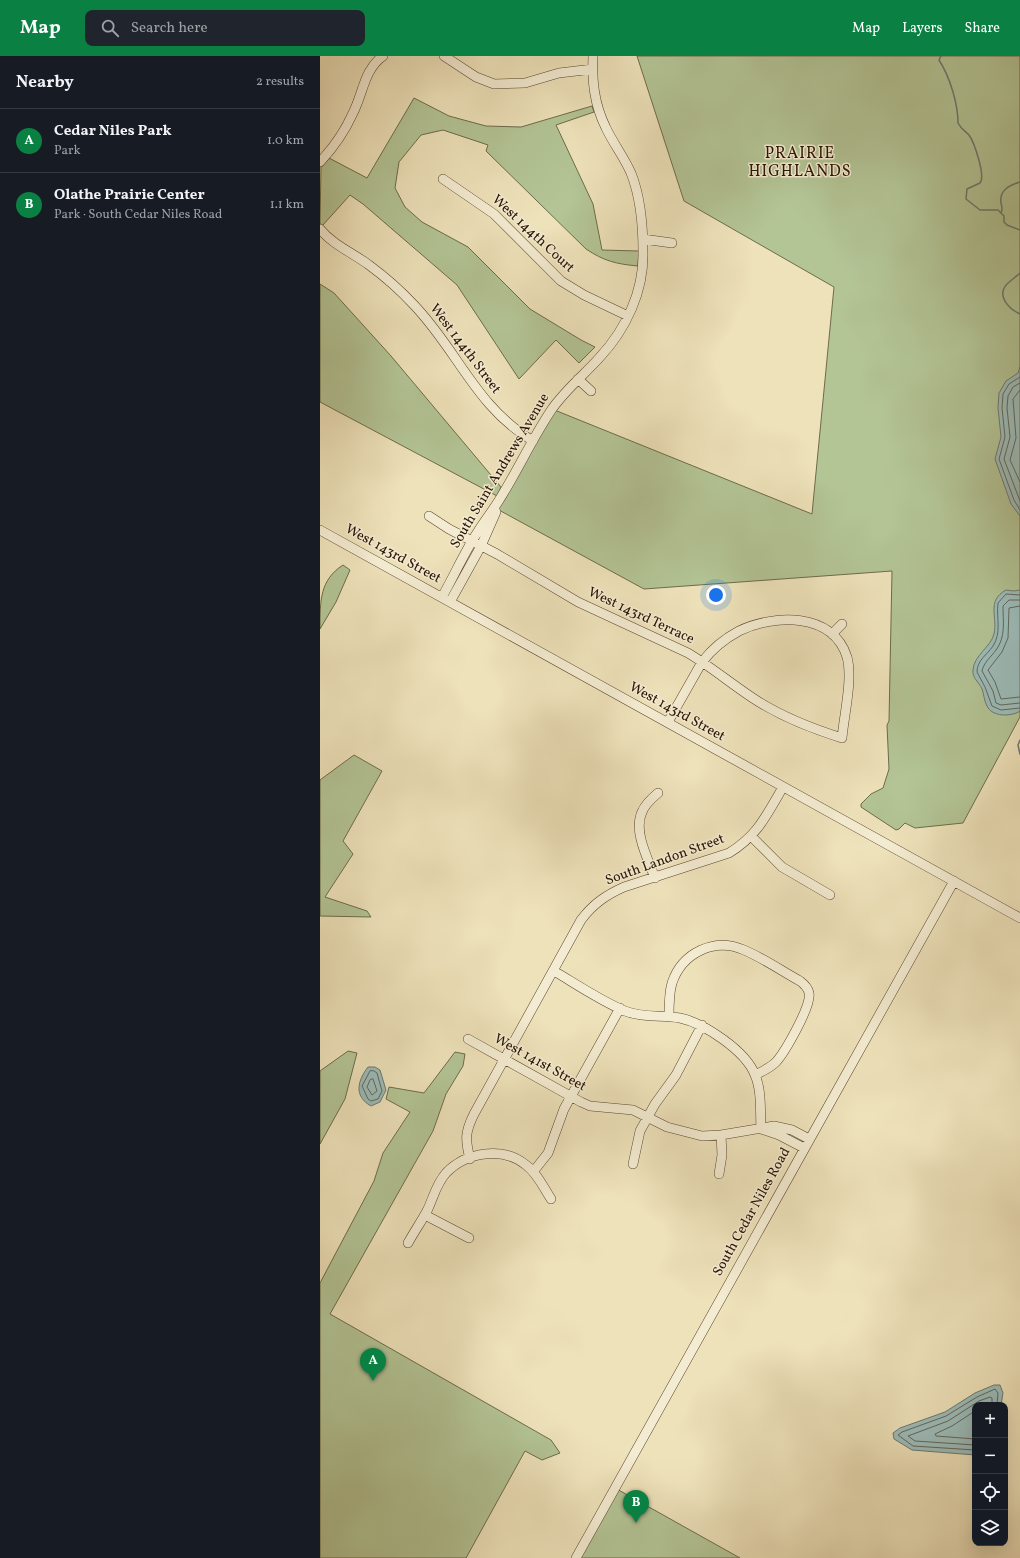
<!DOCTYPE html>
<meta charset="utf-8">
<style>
:root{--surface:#171b24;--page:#20242c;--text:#f1f3f6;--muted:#9ea1a6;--line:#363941;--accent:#0b8043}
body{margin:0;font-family:Vollkorn,serif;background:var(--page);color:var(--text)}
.controls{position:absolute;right:12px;bottom:12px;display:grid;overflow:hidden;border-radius:8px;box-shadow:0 4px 16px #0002}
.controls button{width:36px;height:36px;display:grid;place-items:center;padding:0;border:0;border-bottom:1px solid var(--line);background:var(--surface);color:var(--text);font:20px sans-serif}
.you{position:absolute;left:396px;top:539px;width:14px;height:14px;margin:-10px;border:3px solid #fff;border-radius:50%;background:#1a73e8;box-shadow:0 0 0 6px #1a73e833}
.badge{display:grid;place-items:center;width:26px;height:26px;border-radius:50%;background:var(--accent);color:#fff;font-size:13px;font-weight:700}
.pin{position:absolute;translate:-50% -33px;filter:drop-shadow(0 1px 2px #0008)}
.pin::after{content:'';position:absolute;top:21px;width:14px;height:12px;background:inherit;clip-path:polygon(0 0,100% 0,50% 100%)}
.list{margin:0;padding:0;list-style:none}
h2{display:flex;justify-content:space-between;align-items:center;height:52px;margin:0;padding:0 16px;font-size:17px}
h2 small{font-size:13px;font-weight:400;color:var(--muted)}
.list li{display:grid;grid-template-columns:26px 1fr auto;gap:12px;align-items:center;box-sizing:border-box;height:64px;padding:0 16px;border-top:1px solid var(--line)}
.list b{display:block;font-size:15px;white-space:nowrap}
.list p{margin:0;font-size:13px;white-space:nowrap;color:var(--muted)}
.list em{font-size:13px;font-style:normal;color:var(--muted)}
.icon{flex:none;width:22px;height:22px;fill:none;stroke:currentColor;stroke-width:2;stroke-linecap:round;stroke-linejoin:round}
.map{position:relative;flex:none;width:700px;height:1502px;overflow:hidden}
header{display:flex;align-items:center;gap:24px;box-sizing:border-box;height:56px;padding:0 20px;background:var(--accent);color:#fff}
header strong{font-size:19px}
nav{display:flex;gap:22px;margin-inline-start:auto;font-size:14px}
.search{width:280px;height:36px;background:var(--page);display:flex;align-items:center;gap:10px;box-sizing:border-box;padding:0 14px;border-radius:8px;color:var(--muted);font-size:15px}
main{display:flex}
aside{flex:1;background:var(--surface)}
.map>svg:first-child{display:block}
.green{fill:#b3c495;stroke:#6d6b4a}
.water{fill:#9cbcb9;stroke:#6d786f}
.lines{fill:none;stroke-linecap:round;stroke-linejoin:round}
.shore{stroke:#62675c;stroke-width:1}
.stream{stroke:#6d786f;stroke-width:1.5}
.minor-casing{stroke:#59462e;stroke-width:10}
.minor{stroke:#f4ecd2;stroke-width:9}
.labels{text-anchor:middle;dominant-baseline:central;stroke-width:3;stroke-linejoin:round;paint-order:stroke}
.street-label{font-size:14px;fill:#271200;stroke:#f4ecd2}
.quarter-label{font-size:16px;letter-spacing:1px;fill:#271200;stroke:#f4ecd2}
</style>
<header>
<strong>Map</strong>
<div class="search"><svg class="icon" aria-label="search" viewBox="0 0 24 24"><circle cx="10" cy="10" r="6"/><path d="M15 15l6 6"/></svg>Search here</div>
<nav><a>Map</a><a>Layers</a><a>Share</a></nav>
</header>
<main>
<aside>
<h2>Nearby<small>2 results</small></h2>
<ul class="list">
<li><span class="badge">A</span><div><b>Cedar Niles Park</b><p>Park</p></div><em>1.0 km</em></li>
<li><span class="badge">B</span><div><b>Olathe Prairie Center</b><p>Park · South Cedar Niles Road</p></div><em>1.1 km</em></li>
</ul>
</aside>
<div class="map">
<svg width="700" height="1502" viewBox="0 0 700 1502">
<rect width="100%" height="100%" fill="#eee2ba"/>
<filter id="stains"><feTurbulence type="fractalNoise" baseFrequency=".005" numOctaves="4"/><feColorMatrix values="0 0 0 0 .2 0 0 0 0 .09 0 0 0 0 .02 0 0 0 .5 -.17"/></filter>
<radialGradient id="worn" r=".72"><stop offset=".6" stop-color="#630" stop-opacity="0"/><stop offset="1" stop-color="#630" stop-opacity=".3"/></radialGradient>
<path class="green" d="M317,0H700V661L643,767L595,772L585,767L579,773L576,774L541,751V748L551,738L563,732L569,713L567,669L569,665L572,515L324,533L177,453L232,353L492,458L514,231L364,145Z
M94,42L129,60L166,70L201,71L272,50L274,56L236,69L273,148L282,194L319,195L318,210C296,208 284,205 266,193L166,95L168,89L123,74L101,79L79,106L75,132L85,151L102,166L148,191L210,253L261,284L275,291L259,307L236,284L199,323L137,229L43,148L30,139L2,170L0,167L1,111L9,102L47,122Z
M0,228L14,237L71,300L181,431L177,440L0,346Z
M23,509L30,514L16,546L0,573C0,544 0,524 23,509Z
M34,699L62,715L23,785L33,798L5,841L47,855L51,861L0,860V724Z
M28,995L37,997L25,1043L0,1088V1015Z
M135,996L145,998L143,1010L126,1038L113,1075L10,1258L231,1384L240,1397L222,1404L205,1395L146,1502H0V1227L54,1125L63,1097L90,1056L66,1043L69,1031L104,1037Z
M295,1432L420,1502H257Z"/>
<path class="water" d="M700,311V460L691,448L675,403L681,381L678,352L679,337L686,325L698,317Z
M686,534L694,535L700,534V655C691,661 672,661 667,650C664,645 664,638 662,633C659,626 652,622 653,614C654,599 671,591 674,578C678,561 666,545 686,534Z
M48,1011H55L60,1014L66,1034L60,1046L51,1050C33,1040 38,1024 48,1011Z
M674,1329H680L683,1337L681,1349H655V1399L592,1394L574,1383L573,1377L580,1372L625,1356L655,1337Z"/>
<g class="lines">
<path class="shore" d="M700,321L689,328L683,338L682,352L685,381L679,403L694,444L700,454
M700,327L693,331L688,340L687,352L690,381L684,403L700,445
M700,334L693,343L696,382L690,404L700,426
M700,539L686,538L678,547C676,562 682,576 673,590C667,599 657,604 657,616L665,631L672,650L681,654L700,652
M700,544H689L683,550C683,565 686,581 676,594C671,601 664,606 662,615L673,635L676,647L681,649L700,647
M700,550L689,552L688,582L682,596L668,614L675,626L681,643L700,641
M54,1015L57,1017L62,1035L58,1043L51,1045L48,1043L42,1030L50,1015Z
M53,1023L57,1035L52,1039L47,1031L50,1024Z
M655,1355L632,1370L615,1378L616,1380L655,1383
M655,1389L595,1385L588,1380L628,1365L659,1345L670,1341L672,1342V1349
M655,1394L593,1390L578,1379L582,1376L626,1360L657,1341L675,1333L678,1337L677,1349"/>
<path class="stream" d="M621,0L619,4C630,21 638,48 638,67C641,73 645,75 649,79C654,86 666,120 660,127L647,133L646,143L660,154H678L684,160V166L687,169L700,174
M681,157C683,153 682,151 681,147C679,134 690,129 700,126
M700,217C696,221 691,224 687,228C676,240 689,253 700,258
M700,684L698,689L700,698"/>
<defs>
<path id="minor" d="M124,0L156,21L174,28L205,27L239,17L273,13
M0,106C14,91 25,75 33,57C43,38 44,13 63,0
M123,123L174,158L241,225L264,239L308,260
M0,173C13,189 33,197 49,209C64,220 81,235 94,249C138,295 156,351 213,385
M323,183L352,187
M258,323L271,335
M109,460L129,473L177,498L258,546L368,597C393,612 415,631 439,646C465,662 493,673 522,682C524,659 533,623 527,601C513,556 454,558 419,575C404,583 392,593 382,606L348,666
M0,474L700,862
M122,541C134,520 144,497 157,477C165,464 174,453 181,441C199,412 213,381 232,353C246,333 264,319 280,301C306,273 324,235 323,196C323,170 321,142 311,117C304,101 293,87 286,72C274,48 272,25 273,0
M130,546L161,490L176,456
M512,578L522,568
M432,781L462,811L510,839
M335,822C328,803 313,775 322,756C325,748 332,742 338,737
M234,915C256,928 281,945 305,955C322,962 342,959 360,962C384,967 426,995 435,1019C442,1035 440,1056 441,1073
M349,960C349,949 349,937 352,927C362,897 394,881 424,894C443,902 462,915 480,925C484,928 488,932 489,937C492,949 465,996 456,1006C450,1012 443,1015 435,1019
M148,983L261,1046L270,1050L313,1054L347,1071L382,1080L401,1079L454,1070L472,1074L489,1083
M441,1073L459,1079L484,1092
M150,1103C145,1083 145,1076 154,1058L261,864C273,848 286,839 304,831L409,797C438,779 446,760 463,731
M313,1108L320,1075L335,1048L356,1019L382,969
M213,1116L228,1097L244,1053L300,952
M399,1118L402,1099L401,1079
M105,1159L149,1182
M88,1187C94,1176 101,1166 107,1155C113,1143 116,1128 126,1117C146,1096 183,1090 206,1109C217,1117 224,1132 231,1143
M256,1502L634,825"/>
</defs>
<use href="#minor" class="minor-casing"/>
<use href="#minor" class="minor"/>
</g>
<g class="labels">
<g class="street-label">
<text transform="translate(213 178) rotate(43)">West 144th Court</text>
<text transform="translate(145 293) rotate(53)">West 144th Street</text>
<text transform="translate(180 415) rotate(-59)">South Saint Andrews Avenue</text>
<text transform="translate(73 498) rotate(29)">West 143rd Street</text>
<text transform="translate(321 560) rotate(25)">West 143rd Terrace</text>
<text transform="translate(357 656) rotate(29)">West 143rd Street</text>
<text transform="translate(345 804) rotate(-20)">South Landon Street</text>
<text transform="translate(220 1007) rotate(29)">West 141st Street</text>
<text transform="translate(432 1156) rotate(-61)">South Cedar Niles Road</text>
</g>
<g class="quarter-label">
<text x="480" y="98">PRAIRIE<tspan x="480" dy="18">HIGHLANDS</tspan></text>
</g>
</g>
<rect width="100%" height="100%" filter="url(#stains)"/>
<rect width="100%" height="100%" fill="url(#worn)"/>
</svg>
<div class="controls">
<button>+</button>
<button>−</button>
<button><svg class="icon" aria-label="locate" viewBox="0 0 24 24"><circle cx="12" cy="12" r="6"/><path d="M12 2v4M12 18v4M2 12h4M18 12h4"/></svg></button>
<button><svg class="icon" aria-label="layers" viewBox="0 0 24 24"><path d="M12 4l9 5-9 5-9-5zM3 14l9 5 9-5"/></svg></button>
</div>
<div class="you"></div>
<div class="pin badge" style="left:53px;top:1325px">A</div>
<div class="pin badge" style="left:316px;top:1467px">B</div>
</div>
</main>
